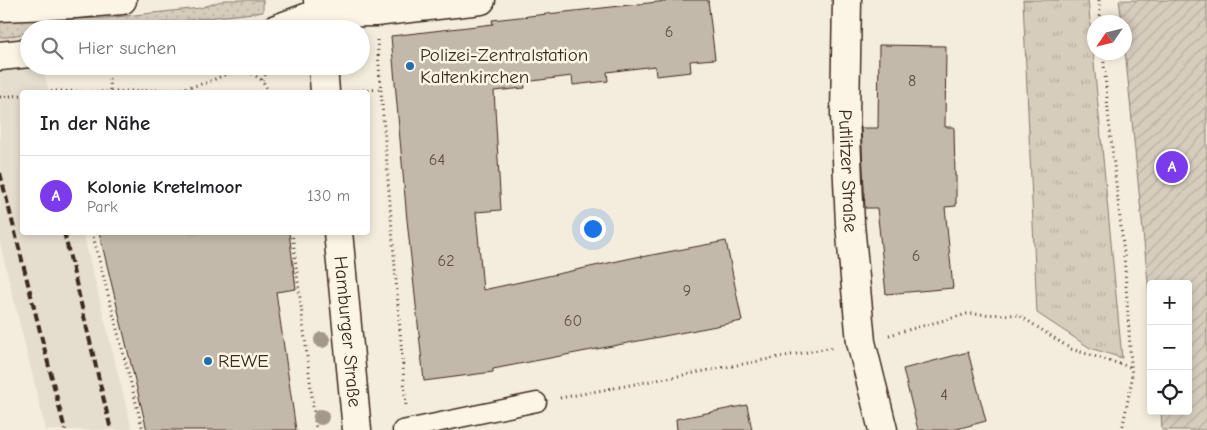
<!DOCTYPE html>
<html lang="de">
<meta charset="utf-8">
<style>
:root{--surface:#fff;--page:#f2f2f2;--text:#202124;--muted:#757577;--line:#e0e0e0;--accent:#7c3aed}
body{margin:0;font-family:"Comic Neue",sans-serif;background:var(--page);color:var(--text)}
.controls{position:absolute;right:15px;bottom:15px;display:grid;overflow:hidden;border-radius:5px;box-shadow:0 2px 8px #0003}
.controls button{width:45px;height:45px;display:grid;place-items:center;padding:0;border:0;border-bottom:1px solid var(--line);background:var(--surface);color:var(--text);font:25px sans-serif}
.compass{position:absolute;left:1087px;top:15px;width:45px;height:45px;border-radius:50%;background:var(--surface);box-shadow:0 2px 8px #0003;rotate:235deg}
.you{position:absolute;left:592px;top:228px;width:18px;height:18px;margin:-12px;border:4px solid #fff;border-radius:50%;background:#1a73e8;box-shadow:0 0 0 8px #1a73e833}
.badge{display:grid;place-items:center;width:32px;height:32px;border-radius:50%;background:var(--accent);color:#fff;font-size:16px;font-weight:700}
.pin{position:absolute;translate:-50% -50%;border:2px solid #fff;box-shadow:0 1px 5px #0006}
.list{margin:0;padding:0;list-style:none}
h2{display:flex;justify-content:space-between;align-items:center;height:65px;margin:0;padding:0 20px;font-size:21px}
h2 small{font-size:16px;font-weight:400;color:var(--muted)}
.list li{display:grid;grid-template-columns:32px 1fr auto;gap:15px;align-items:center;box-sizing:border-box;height:80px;padding:0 20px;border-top:1px solid var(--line)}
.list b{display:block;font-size:19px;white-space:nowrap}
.list p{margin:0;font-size:16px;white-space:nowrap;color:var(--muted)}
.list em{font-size:16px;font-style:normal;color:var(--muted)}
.icon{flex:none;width:28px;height:28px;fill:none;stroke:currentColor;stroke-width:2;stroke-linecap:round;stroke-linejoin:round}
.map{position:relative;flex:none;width:1207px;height:430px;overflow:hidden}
.search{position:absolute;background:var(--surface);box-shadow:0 2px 8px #0003;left:20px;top:20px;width:350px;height:55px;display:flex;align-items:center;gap:12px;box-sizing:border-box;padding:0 18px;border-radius:28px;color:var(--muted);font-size:19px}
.panel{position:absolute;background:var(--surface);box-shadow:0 2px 8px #0003;left:20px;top:90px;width:350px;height:145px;border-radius:5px}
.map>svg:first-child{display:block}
.built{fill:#e5ddce}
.grass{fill:url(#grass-dots);stroke:#887c6e}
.park{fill:url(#park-tufts);stroke:#887c6e}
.garden{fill:url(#garden-furrows);stroke:#887c6e}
.building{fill:#c3b9aa;stroke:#3b2a1e}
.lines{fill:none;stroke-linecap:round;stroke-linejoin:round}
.service-casing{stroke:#3b2a1e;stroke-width:21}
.minor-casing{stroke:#3b2a1e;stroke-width:31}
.tertiary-casing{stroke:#3b2a1e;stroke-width:31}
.secondary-casing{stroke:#3b2a1e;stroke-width:31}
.path{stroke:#3b2a1e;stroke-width:3;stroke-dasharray:1 4;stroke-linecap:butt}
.service{stroke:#fcf5e5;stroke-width:18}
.minor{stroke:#fcf5e5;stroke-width:28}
.tertiary{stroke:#fcf5e5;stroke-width:28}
.secondary{stroke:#fcf5e5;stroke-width:28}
.rail{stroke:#3b2a1e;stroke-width:4;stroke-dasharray:8 4;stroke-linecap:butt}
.tree{fill:#a4988a}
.poi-dot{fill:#1f6fb2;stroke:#fcf5e5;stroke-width:2}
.labels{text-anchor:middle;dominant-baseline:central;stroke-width:5;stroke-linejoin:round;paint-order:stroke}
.number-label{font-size:16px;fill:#5d4e41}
.poi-label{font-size:19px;fill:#3b2a1e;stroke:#fcf5e5;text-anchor:start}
.street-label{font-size:19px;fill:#3b2a1e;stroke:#fcf5e5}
</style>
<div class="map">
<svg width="1207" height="430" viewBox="0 0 1207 430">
<defs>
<pattern id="grass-dots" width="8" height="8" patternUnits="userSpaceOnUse" patternTransform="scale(1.25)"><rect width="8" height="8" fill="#d6cdbd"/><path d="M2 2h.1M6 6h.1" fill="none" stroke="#b9b0a2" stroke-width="1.8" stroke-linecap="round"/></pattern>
<pattern id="park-tufts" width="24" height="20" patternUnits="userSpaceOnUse" patternTransform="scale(1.25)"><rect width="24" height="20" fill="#d6cdbd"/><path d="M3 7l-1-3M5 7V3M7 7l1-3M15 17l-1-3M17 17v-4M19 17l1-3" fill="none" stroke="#b9b0a2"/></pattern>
<pattern id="garden-furrows" width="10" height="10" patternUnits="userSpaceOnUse" patternTransform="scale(1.25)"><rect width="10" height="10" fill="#d6cdbd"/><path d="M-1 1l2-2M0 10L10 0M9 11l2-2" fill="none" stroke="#b9b0a2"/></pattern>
</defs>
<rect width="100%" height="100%" fill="#f4eddd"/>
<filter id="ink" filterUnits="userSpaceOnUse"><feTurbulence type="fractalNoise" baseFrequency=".02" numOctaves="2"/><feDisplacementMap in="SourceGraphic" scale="10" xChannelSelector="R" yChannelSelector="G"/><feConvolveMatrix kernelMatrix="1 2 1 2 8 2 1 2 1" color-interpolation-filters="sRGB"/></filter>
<g filter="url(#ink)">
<path class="built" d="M0,0H27L29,29V66H42L49,92H22V232L83,233L132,430H46L0,244Z"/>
<path class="grass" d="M225,0H263V12L114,28L29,29V32L7,37H0V21L32,19L45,20L106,18L200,8Z"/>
<path class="park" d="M1023,0H1088L1122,358L1090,348L1037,313Z"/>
<path class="garden" d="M1119,0H1207V430H1162L1161,411H1188V284H1151V313L1125,50L1124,22H1122Z"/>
<path class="building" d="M676,0H708L715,59L690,61L691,72L656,76L655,66L607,72L608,81L573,85L572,76L524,82L525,88L494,91L501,210L476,212L483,290L641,256V257L726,241L742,321L493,369V372L424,381L407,220L391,36L493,24L492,20Z
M879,45L946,46L945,127H954L955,176H956V206L945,207L953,288L886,294L877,208H865L861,128H878Z
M99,232H289L296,289L276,292L296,430H147Z
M968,352L986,421L953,430H918L903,369Z
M747,405L752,430H677L676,419Z"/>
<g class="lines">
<defs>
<path id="service" d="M402,430L537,402"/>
<g id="minor">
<path id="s1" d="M847,0L845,115L850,224L861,342L883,430"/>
<path d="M319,13L375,12L481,0"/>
</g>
<path id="tertiary" d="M0,7L75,4L122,0
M276,29L319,13
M0,56L29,53"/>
<g id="secondary">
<path d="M318,0L320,29"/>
<path d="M323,66L325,92"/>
<path id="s2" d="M338,232L357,430"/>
</g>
</defs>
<use href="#service" class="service-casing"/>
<use href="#minor" class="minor-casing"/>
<use href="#tertiary" class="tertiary-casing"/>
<use href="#secondary" class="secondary-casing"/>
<path class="path" d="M1099,0L1101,22
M377,40L406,406
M1103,52L1109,121L1124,254L1132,379L1122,430
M109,79L110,92
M262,80L271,66
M353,91L382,89
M46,92L57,91L110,92L180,89L206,83L229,73L246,70L262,80L269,92
M0,97L22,95
M92,232L143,430
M292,232L316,430
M889,335L967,314L1019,315L1071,349L1130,367
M560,398L834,347"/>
<use href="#service" class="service"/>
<use href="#minor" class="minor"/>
<use href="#tertiary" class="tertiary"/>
<use href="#secondary" class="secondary"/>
<path class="rail" d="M0,173L65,430
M64,232L111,430"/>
</g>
<g class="tree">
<circle cx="322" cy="340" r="8"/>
<circle cx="321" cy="417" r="8"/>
</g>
</g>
<g class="poi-dot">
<circle cx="410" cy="66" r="5"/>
<circle cx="208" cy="361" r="5"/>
</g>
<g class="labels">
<g class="number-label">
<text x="669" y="32">6</text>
<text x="912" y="81">8</text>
<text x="437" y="160">64</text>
<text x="916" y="256">6</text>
<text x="446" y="261">62</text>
<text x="687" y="291">9</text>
<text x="573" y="321">60</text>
<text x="944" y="395">4</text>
</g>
<g class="poi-label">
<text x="420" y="55">Polizei-Zentralstation<tspan x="420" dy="22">Kaltenkirchen</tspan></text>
<text x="218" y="361">REWE</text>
</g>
<g class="street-label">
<text stroke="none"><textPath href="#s1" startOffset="171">Putlitzer Straße</textPath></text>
<text stroke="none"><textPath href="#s2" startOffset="100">Hamburger Straße</textPath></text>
</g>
</g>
</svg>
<div class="controls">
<button>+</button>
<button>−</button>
<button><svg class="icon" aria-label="locate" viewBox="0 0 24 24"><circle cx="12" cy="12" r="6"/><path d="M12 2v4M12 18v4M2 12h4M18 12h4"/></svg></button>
</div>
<svg class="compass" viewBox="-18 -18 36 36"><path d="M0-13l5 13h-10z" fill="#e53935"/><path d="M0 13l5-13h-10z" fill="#757577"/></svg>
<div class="you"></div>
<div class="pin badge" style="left:1172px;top:167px">A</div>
<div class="search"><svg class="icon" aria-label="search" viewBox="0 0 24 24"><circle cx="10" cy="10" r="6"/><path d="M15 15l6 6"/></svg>Hier suchen</div>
<section class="panel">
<h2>In der Nähe<small></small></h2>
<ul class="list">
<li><span class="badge">A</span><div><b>Kolonie Kretelmoor</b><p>Park</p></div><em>130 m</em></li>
</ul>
</section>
</div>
